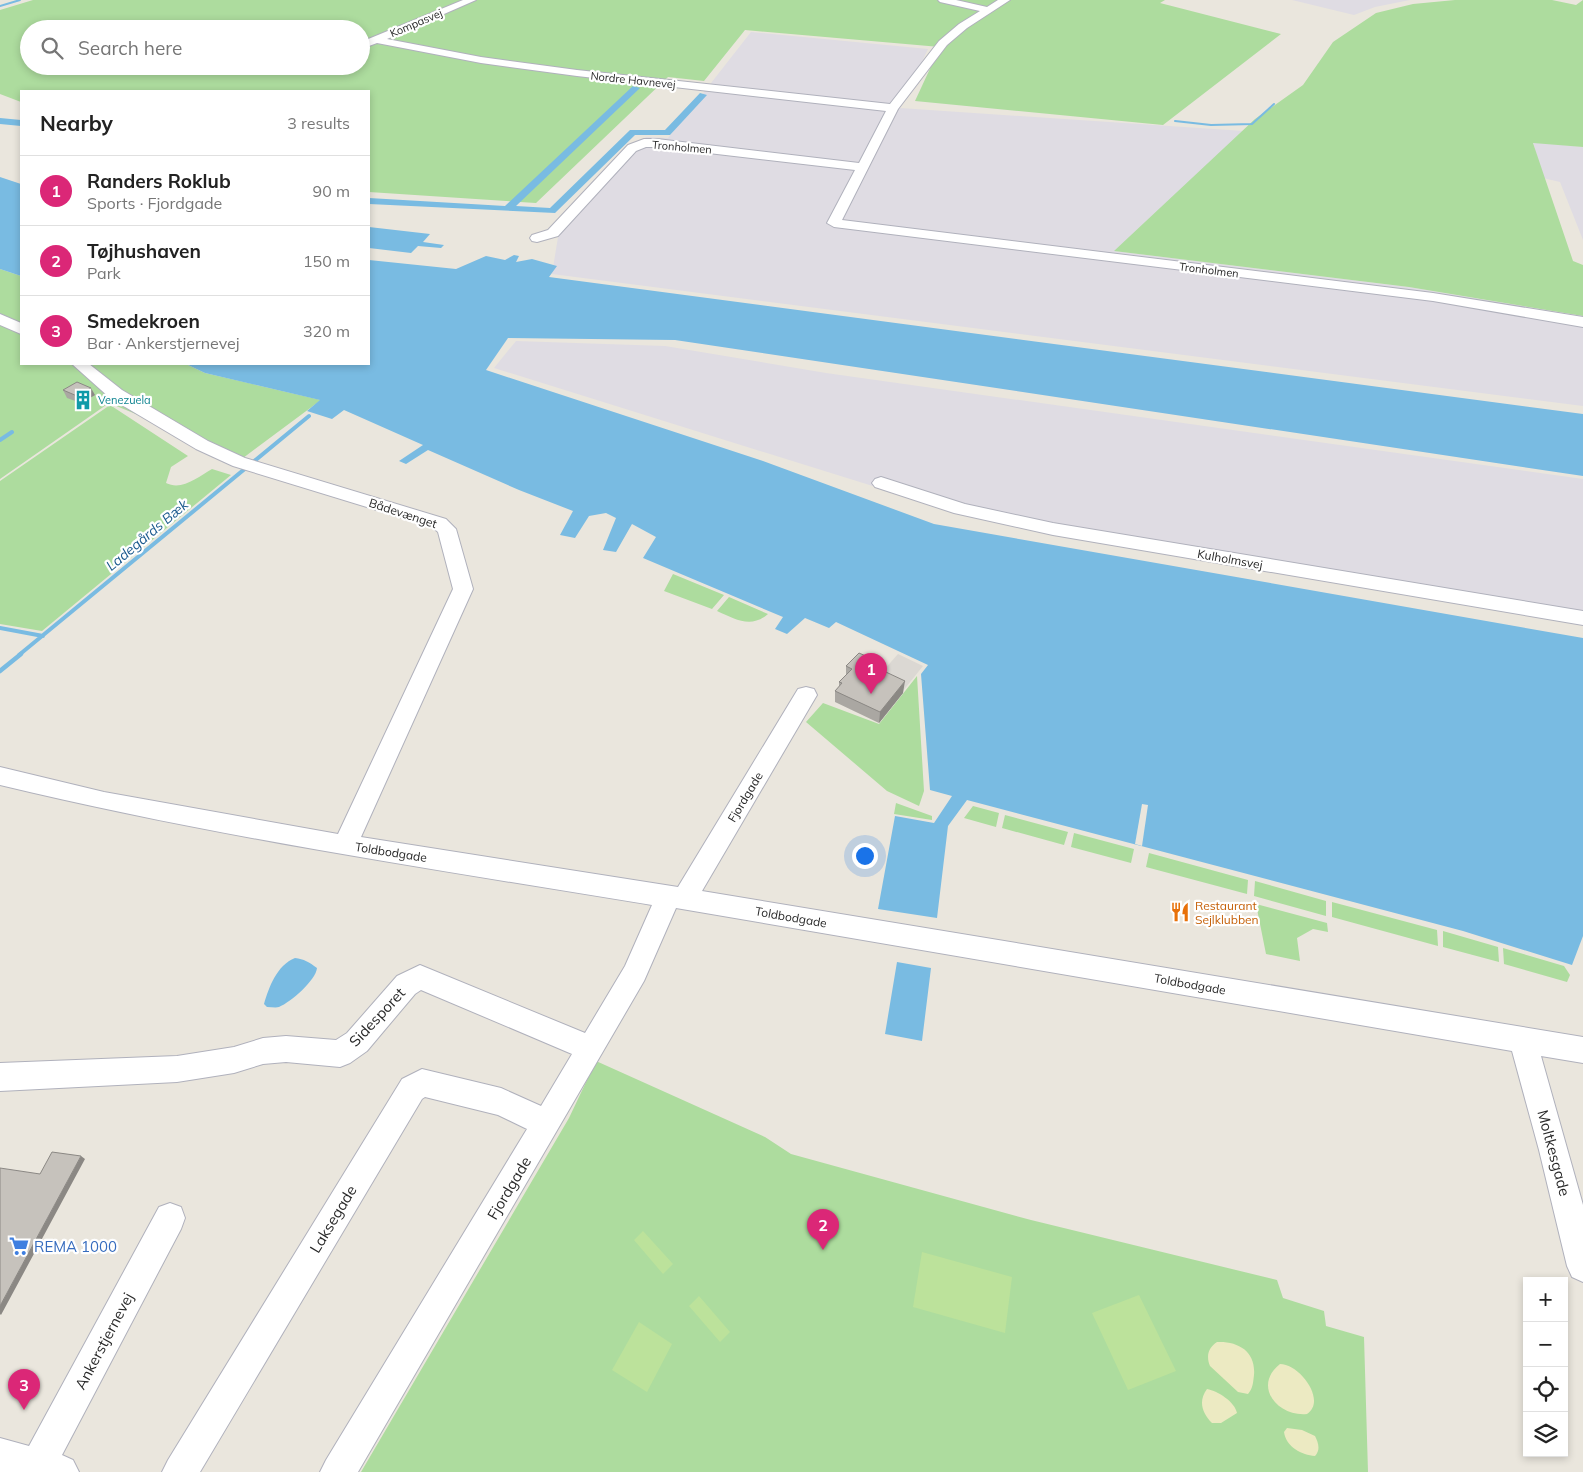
<!DOCTYPE html>
<meta charset="utf-8">
<style>
:root{--surface:#fff;--page:#f6f6f6;--text:#222;--muted:#767676;--line:#e0e0e0;--accent:#db2777}
body{margin:0;font-family:Mulish,sans-serif;background:var(--page);color:var(--text)}
.controls{position:absolute;right:15px;bottom:15px;display:grid;overflow:hidden;border-radius:0px;box-shadow:0 2px 8px #0003}
.controls button{width:45px;height:45px;display:grid;place-items:center;padding:0;border:0;border-bottom:1px solid var(--line);background:var(--surface);color:var(--text);font:25px sans-serif}
.you{position:absolute;left:864px;top:855px;width:18px;height:18px;margin:-12px;border:4px solid #fff;border-radius:50%;background:#1a73e8;box-shadow:0 0 0 8px #1a73e833}
.badge{display:grid;place-items:center;width:32px;height:32px;border-radius:50%;background:var(--accent);color:#fff;font-size:16px;font-weight:700}
.pin{position:absolute;translate:-50% -41px;filter:drop-shadow(0 1px 2px #0008)}
.pin::after{content:'';position:absolute;top:26px;width:18px;height:15px;background:inherit;clip-path:polygon(0 0,100% 0,50% 100%)}
.list{margin:0;padding:0;list-style:none}
h2{display:flex;justify-content:space-between;align-items:center;height:65px;margin:0;padding:0 20px;font-size:21px}
h2 small{font-size:16px;font-weight:400;color:var(--muted)}
.list li{display:grid;grid-template-columns:32px 1fr auto;gap:15px;align-items:center;box-sizing:border-box;height:70px;padding:0 20px;border-top:1px solid var(--line)}
.list b{display:block;font-size:19px;white-space:nowrap}
.list p{margin:0;font-size:16px;white-space:nowrap;color:var(--muted)}
.list em{font-size:16px;font-style:normal;color:var(--muted)}
.icon{flex:none;width:28px;height:28px;fill:none;stroke:currentColor;stroke-width:2;stroke-linecap:round;stroke-linejoin:round}
.map{position:relative;flex:none;width:1583px;height:1472px;overflow:hidden}
.search{position:absolute;background:var(--surface);box-shadow:0 2px 8px #0003;left:20px;top:20px;width:350px;height:55px;display:flex;align-items:center;gap:12px;box-sizing:border-box;padding:0 18px;border-radius:28px;color:var(--muted);font-size:19px}
.panel{position:absolute;background:var(--surface);box-shadow:0 2px 8px #0003;left:20px;top:90px;width:350px;height:275px;border-radius:0px}
.map>svg:first-child{display:block}
.industrial{fill:#dfdce3}
.green{fill:#addc9e;fill-rule:evenodd}
.sand{fill:#eceac2}
.pitch{fill:#bce29b}
.plaza{fill:#dbd8d3}
.water{fill:#79bbe2}
.pier{fill:#eae6dd}
.lines{fill:none;stroke-linecap:round;stroke-linejoin:round}
.stream-far2{stroke:#79bbe2;stroke-width:2}
.stream-far1{stroke:#79bbe2;stroke-width:4}
.stream{stroke:#79bbe2;stroke-width:4.5}
.canal{fill:#79bbe2;fill-rule:evenodd}
.minor-casing{stroke:#b0b1bc;stroke-width:2}
.minor{fill:#fff;fill-rule:evenodd}
.wall{fill:#aaa7a2}
.shaded-wall{fill:#8b8884}
.building{fill:#c6c2bc;stroke:#8b8884}
.labels{text-anchor:middle;dominant-baseline:central;stroke-width:4.5;stroke-linejoin:round;paint-order:stroke}
.far-street-label{font-size:11px;fill:#292929;stroke:#fff}
.far-culture-label{font-size:11px;fill:#0d838f;stroke:#fff;text-anchor:start}
.street-label{font-size:12px;fill:#292929;stroke:#fff}
.food-label{font-size:12px;fill:#c56008;stroke:#fff;text-anchor:start}
.water-label{font-size:14px;font-style:italic;fill:#1a598d;stroke:#fff}
.near-street-label{font-size:15px;fill:#292929;stroke:#fff}
.near-shop-label{font-size:15px;fill:#366cbe;stroke:#fff;text-anchor:start}
</style>
<div class="map">
<svg width="1583" height="1472" viewBox="0 0 1583 1472">
<rect width="100%" height="100%" fill="#eae6dd"/>
<path class="industrial" d="M1292,0H1410L1375,7L1354,15Z
M751,32L928,49L900,108L1244,131L1115,251L1409,287L1583,316V406L552,274L559,231L646,137L668,138Z
M1533,142L1583,147V240L1560,182L1543,178Z
M516,341L665,346L826,373L1583,479V625L1059,536L956,512L494,368Z"/>
<path class="green" d="M33,0H1165L1160,3L1281,34L1163,125L915,101L940,47L745,30L704,81L668,77L536,203L369,192V91H21V102L0,94V10ZM29,29H361V66H29Z
M1455,0H1552L1576,5L1583,0V147L1533,143L1573,261L1583,265V316L1409,287L1114,251L1255,119L1303,85L1333,42L1376,13L1413,4Z
M0,269L21,276V364H186L205,373L321,400L243,458L109,403L0,479Z
M110,405L188,456L171,467L166,483C182,491 198,477 212,469L231,475L42,631L0,624V481Z
M673,574L724,595L712,609L664,591Z
M729,597L768,614C751,629 735,619 717,611Z
M917,676L924,791L919,806L887,791L806,722L823,703L879,724Z
M896,803L932,816V820L894,814Z
M973,806L999,813L996,827L964,818Z
M1005,815L1068,832L1064,845L1002,828Z
M1074,833L1134,849L1131,863L1071,847Z
M1149,853L1248,880L1247,894L1146,867Z
M1255,881L1326,901V916L1254,896Z
M1332,902L1437,930L1438,946L1332,917Z
M1256,904L1327,923L1328,932L1313,929L1297,938L1300,961L1266,954Z
M1443,931L1498,947L1499,962L1443,947Z
M1503,948L1564,966L1570,975L1567,982L1504,964Z
M596,1061L765,1137L791,1154L1031,1220L1277,1280L1283,1298L1324,1311L1326,1326L1364,1337L1368,1472H361L569,1118Z"/>
<path class="sand" d="M1217,1342C1239,1341 1256,1352 1254,1375C1253,1383 1253,1388 1248,1394L1238,1392L1210,1366C1206,1356 1208,1348 1217,1342Z
M1280,1364C1300,1364 1327,1401 1307,1414C1278,1417 1252,1386 1280,1364Z
M1207,1389C1218,1391 1235,1402 1237,1413L1221,1423H1212C1202,1413 1198,1401 1207,1389Z
M1287,1428L1302,1430L1315,1436C1318,1442 1321,1450 1315,1456C1302,1455 1286,1447 1284,1432Z"/>
<path class="pitch" d="M643,1231L673,1264L663,1274L634,1240Z
M922,1252L1012,1277L1005,1333L913,1307Z
M1139,1295L1176,1371L1128,1390L1092,1313Z
M699,1296L730,1332L720,1342L689,1306Z
M639,1322L672,1344L647,1392L612,1370Z"/>
<path class="plaza" d="M898,654L923,666L902,692L876,679Z"/>
<path class="water" d="M0,177L21,184V276L0,269Z
M369,227L430,234L423,242L444,245L441,248L418,246L411,253L369,248Z
M514,255L519,256L516,262L532,259L557,266L549,277L1583,414V476L675,340L508,338L486,370L763,461L934,524L1583,638V936L1572,965L1463,931L967,800L948,826L937,918L878,909L895,816L934,823L952,796L930,790L921,674L928,665L836,622L829,628L805,618L787,634L775,629L783,617L643,558L656,537L632,524L616,552L603,550L616,518L606,513L589,516L575,538L560,535L573,511L519,490L428,450L406,464L399,461L423,445L344,410L332,419L307,411L320,400L205,373L186,364H369V260L456,269L486,256L505,260Z
M295,958C304,959 309,962 317,968C316,980 291,1002 279,1007C276,1008 271,1007 267,1007L264,1004C269,987 277,965 295,958Z
M897,962L931,968L922,1041L885,1034Z"/>
<path class="pier" d="M1142,804L1148,805L1142,846L1135,844Z"/>
<g class="lines">
<path class="stream-far2" d="M0,6L20,0
M1175,121L1211,125L1252,124L1274,104"/>
<path class="stream-far1" d="M0,440L12,432
M0,628L43,636
M19,655L309,416"/>
<path class="stream" d="M0,671L21,654"/>
<path class="canal" d="M633,86L640,88L516,206L550,208L630,130H665L700,93L707,95L670,135H635L555,213L369,204V198L505,206Z
M0,118L21,120V126L0,124Z"/>
<defs>
<path id="minor" d="M463,0H476L387,39L481,57L577,70L890,104L939,41L959,24L980,11L940,2L938,0H956L987,7L998,0H1010L967,28L947,45L898,109L842,220L1433,293L1583,317V327L1433,301L834,227L827,223L855,170L657,147H646L636,151L558,236L537,242L532,241L530,238L532,235L548,230L628,145L644,139H657L859,163L886,111L577,76L481,63L377,43L361,49V42Z
M0,314L21,323V334L0,325Z
M72,364H89L122,390L208,441L245,458L446,519L456,529L473,589L361,837L678,887L798,689L806,687L814,689L817,695L702,891L1583,1037V1063L1541,1056L1583,1205V1282L1572,1277L1567,1266L1539,1150L1512,1051L676,908L644,981L358,1472H320L326,1460L527,1129L498,1115L425,1097L422,1099L200,1472H162L168,1460L402,1079L422,1069L501,1088L541,1106L572,1054L421,990L415,994L367,1051L350,1063L340,1067L286,1062L263,1064L234,1073L177,1082L0,1091V1063L177,1056L234,1047L263,1038L286,1036L336,1040L347,1033L397,976L420,965L585,1033L625,966L652,905C434,869 215,837 0,785V767L104,792L338,834L453,589L438,532L432,527L233,466L196,449L110,398Z
M881,477L965,504L1053,523L1583,611V625L1053,535L954,513L875,487L872,483L875,479Z
M170,1203L181,1207L185,1218L181,1229L62,1455L73,1460L79,1472H0V1438L29,1446L159,1207Z"/>
</defs>
<use href="#minor" class="minor-casing"/>
<use href="#minor" class="minor"/>
</g>
<path class="wall" d="M63,390L95,395L81,403L67,398Z
M846,666L874,667L903,693L879,723L835,702V691L839,687V682L846,675Z"/>
<path class="shaded-wall" d="M91,388L95,395L81,403L77,396Z
M875,660L874,672L871,665Z
M905,681L903,693L879,723L880,712Z
M81,1156L85,1159L1,1315L0,1314V1306Z"/>
<path class="building" d="M77,382L91,388L77,396L63,390Z
M859,653L875,660L871,665L905,681L880,712L835,691L842,683L839,682L852,669L846,666Z
M52,1152L81,1156L0,1306V1168L40,1174Z"/>
<defs>
<symbol id="building-bare" viewBox="-9 -9 18 18"><path d="M-4-6H4V6H1V3H-1V6H-4ZM-2.5-4.3h1.7v1.8h-1.7ZM.8-4.3h1.7v1.8H.8ZM-2.5-1h1.7V.8h-1.7ZM.8-1h1.7V.8H.8Z" fill="#0f9aa8" stroke="#fff" stroke-width="2.5" paint-order="stroke"/></symbol>
<symbol id="restaurant-bare" viewBox="-9 -9 18 18"><path d="M-5-6h1v4h1v-4h1v4h1v-4h1v5L-1.5 .5V6h-2V.5L-5-1ZM5-6V6H3V1.5H1.5Q1.5-4 5-6Z" fill="#e8710a" stroke="#fff" stroke-width="2.5" paint-order="stroke"/></symbol>
<symbol id="supermarket-bare" viewBox="-9 -9 18 18"><path d="M-6-5.5h2.5l.6 2H6L4.5 2H-2.5L-4.4-4H-6ZM-1.5 3.2a1.3 1.3 0 1 0 .1 0ZM3 3.2a1.3 1.3 0 1 0 .1 0Z" fill="#3f7fe0" stroke="#fff" stroke-width="2.5" paint-order="stroke"/></symbol>
</defs>
<g fill-rule="evenodd">
<use href="#building-bare" x="69" y="386" width="28" height="28"/>
<use href="#restaurant-bare" x="1166" y="898" width="28" height="28"/>
<use href="#supermarket-bare" x="5" y="1232" width="28" height="28"/>
</g>
<g class="labels">
<g class="far-street-label">
<text transform="translate(416 23) rotate(-23)">Kompasvej</text>
<text transform="translate(633 80) rotate(6)">Nordre Havnevej</text>
<text transform="translate(682 147) rotate(5)">Tronholmen</text>
<text transform="translate(1209 270) rotate(7)">Tronholmen</text>
</g>
<g class="far-culture-label">
<text x="98" y="400">Venezuela</text>
</g>
<g class="street-label">
<text transform="translate(403 513) rotate(18)">Bådevænget</text>
<text transform="translate(1230 559) rotate(10)">Kulholmsvej</text>
<text transform="translate(745 797) rotate(-59)">Fjordgade</text>
<text transform="translate(391 852) rotate(9)">Toldbodgade</text>
<text transform="translate(791 917) rotate(10)">Toldbodgade</text>
<text transform="translate(1190 984) rotate(10)">Toldbodgade</text>
</g>
<g class="food-label">
<text x="1195" y="905">Restaurant<tspan x="1195" dy="14">Sejlklubben</tspan></text>
</g>
<g class="water-label">
<text transform="translate(147 535) rotate(-40)">Ladegårds Bæk</text>
</g>
<g class="near-street-label">
<text transform="translate(377 1017) rotate(-47)">Sidesporet</text>
<text transform="translate(1554 1153) rotate(75)">Moltkesgade</text>
<text transform="translate(509 1188) rotate(-59)">Fjordgade</text>
<text transform="translate(333 1219) rotate(-59)">Laksegade</text>
<text transform="translate(104 1341) rotate(-62)">Ankerstjernevej</text>
</g>
<g class="near-shop-label">
<text x="34" y="1246">REMA 1000</text>
</g>
</g>
</svg>
<div class="controls">
<button>+</button>
<button>−</button>
<button><svg class="icon" aria-label="locate" viewBox="0 0 24 24"><circle cx="12" cy="12" r="6"/><path d="M12 2v4M12 18v4M2 12h4M18 12h4"/></svg></button>
<button><svg class="icon" aria-label="layers" viewBox="0 0 24 24"><path d="M12 4l9 5-9 5-9-5zM3 14l9 5 9-5"/></svg></button>
</div>
<div class="you"></div>
<div class="pin badge" style="left:871px;top:694px">1</div>
<div class="pin badge" style="left:823px;top:1250px">2</div>
<div class="pin badge" style="left:24px;top:1410px">3</div>
<div class="search"><svg class="icon" aria-label="search" viewBox="0 0 24 24"><circle cx="10" cy="10" r="6"/><path d="M15 15l6 6"/></svg>Search here</div>
<section class="panel">
<h2>Nearby<small>3 results</small></h2>
<ul class="list">
<li><span class="badge">1</span><div><b>Randers Roklub</b><p>Sports · Fjordgade</p></div><em>90 m</em></li>
<li><span class="badge">2</span><div><b>Tøjhushaven</b><p>Park</p></div><em>150 m</em></li>
<li><span class="badge">3</span><div><b>Smedekroen</b><p>Bar · Ankerstjernevej</p></div><em>320 m</em></li>
</ul>
</section>
</div>
